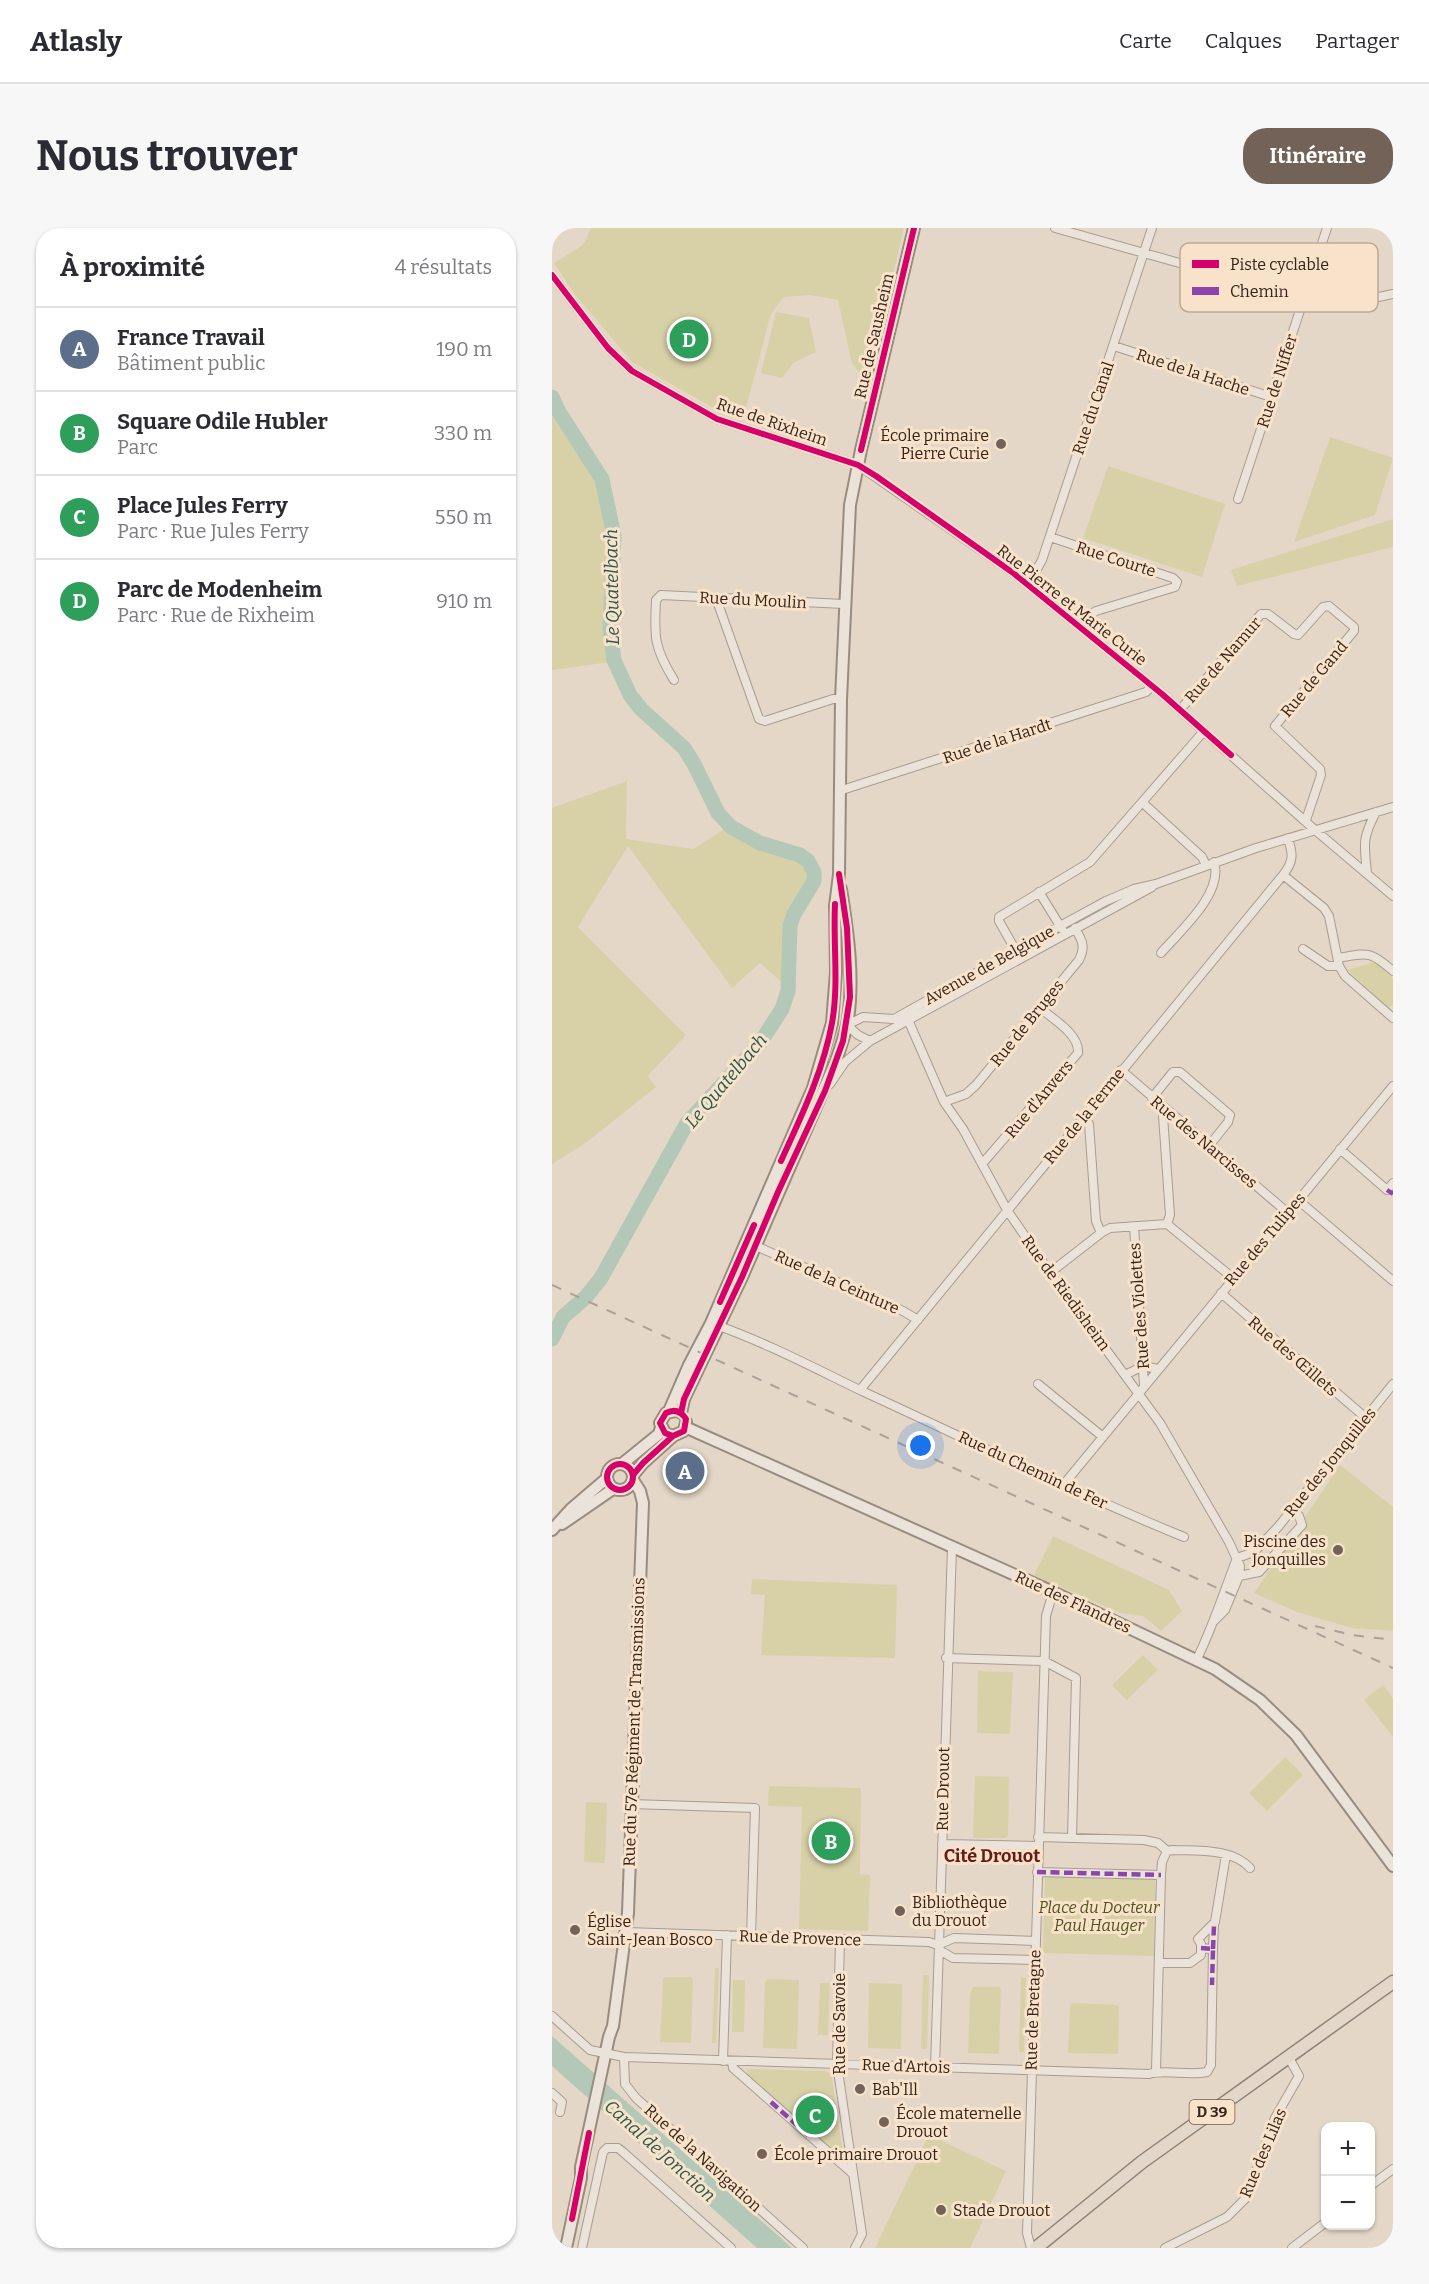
<!DOCTYPE html>
<html lang="fr">
<meta charset="utf-8">
<style>
:root{--surface:#fff;--page:#f7f7f7;--text:#2b2b33;--muted:#7c7c81;--line:#e1e1e2;--accent:#736257}
body{margin:0;font-family:Bitter,serif;background:var(--page);color:var(--text)}
.controls{position:absolute;right:18px;bottom:18px;display:grid;overflow:hidden;border-radius:12px;box-shadow:0 2px 4px #0004}
.controls button{width:54px;height:54px;display:grid;place-items:center;padding:0;border:0;border-bottom:2px solid var(--line);background:var(--surface);color:var(--text);font:30px sans-serif}
.you{position:absolute;left:369px;top:1218px;width:21px;height:21px;margin:-15px;border:4px solid #fff;border-radius:50%;background:#1a73e8;box-shadow:0 0 0 9px #1a73e833}
.badge{display:grid;place-items:center;width:39px;height:39px;border-radius:50%;background:var(--accent);color:#fff;font-size:20px;font-weight:700}
.pin{position:absolute;translate:-50% -50%;border:3px solid #fff;box-shadow:0 2px 6px #0006}
.list{margin:0;padding:0;list-style:none}
h2{display:flex;justify-content:space-between;align-items:center;height:78px;margin:0;padding:0 24px;font-size:26px}
h2 small{font-size:20px;font-weight:400;color:var(--muted)}
.list li{display:grid;grid-template-columns:39px 1fr auto;gap:18px;align-items:center;box-sizing:border-box;height:84px;padding:0 24px;border-top:2px solid var(--line)}
.list b{display:block;font-size:22px;white-space:nowrap}
.list p{margin:0;font-size:20px;white-space:nowrap;color:var(--muted)}
.list em{font-size:20px;font-style:normal;color:var(--muted)}
.map{position:relative;flex:none;width:841px;height:2020px;overflow:hidden;border-radius:24px}
header{display:flex;align-items:center;gap:36px;box-sizing:border-box;height:84px;padding:0 30px;background:var(--surface);border-bottom:2px solid var(--line)}
header strong{font-size:28px}
nav{display:flex;gap:33px;margin-inline-start:auto;font-size:21px}
.intro{display:flex;align-items:center;justify-content:space-between;box-sizing:border-box;height:144px;padding:0 36px}
h1{margin:0;font-size:42px}
.button{padding:15px 27px;border-radius:24px;background:var(--accent);color:#fff;font-size:21px;font-weight:700}
main{display:flex;gap:36px;padding:0 36px}
aside{flex:1;background:var(--surface);border-radius:24px;box-shadow:0 2px 4px #0004}
.map>svg:first-child{display:block}
.green{fill:#d8d1a8}
.water{fill:#b4c8b8}
.lines{fill:none;stroke-linecap:round;stroke-linejoin:round}
.river{stroke:#b4c8b8;stroke-width:15}
.street-casing{stroke:#a89c91;stroke-width:10}
.secondary-casing{stroke:#988c81;stroke-width:14}
.primary-casing{stroke:#8e8278;stroke-width:15}
.street{stroke:#ebe3d9;stroke-width:8}
.secondary{stroke:#ebe3d9;stroke-width:10}
.primary{stroke:#e3d7ca;stroke-width:12}
.rail{stroke:#a9a19a;stroke-width:2;stroke-dasharray:10 10;stroke-linecap:butt}
.quiet{stroke:#8e44ad;stroke-width:4.5;stroke-dasharray:9 4.5;stroke-linecap:butt}
.cycleway-casing{stroke:#f8e3ca;stroke-width:10}
.cycleway{stroke:#d6006c;stroke-width:6}
.poi-dot{fill:#736257;stroke:#f8e3ca;stroke-width:2}
.labels{text-anchor:middle;dominant-baseline:central;stroke-width:6;stroke-linejoin:round;paint-order:stroke}
.shield{fill:#f8e3ca;stroke:#705d4f;stroke-width:1.5}
.shield-label{font-size:15px;font-weight:bold;fill:#36231a}
.street-label{font-size:16px;fill:#36231a;stroke:#f8e3ca}
.poi-label{font-size:16px;fill:#36231a;stroke:#f8e3ca;text-anchor:start}
.park-label{font-size:16px;font-style:italic;fill:#4f541f;stroke:#f8e3ca}
.water-label{font-size:18px;font-style:italic;fill:#27574d;stroke:#f8e3ca}
.neighbourhood-label{font-size:18px;font-weight:bold;fill:#661a16;stroke:#f8e3ca}
.key{fill:#f8e3ca;stroke:#bea995;stroke-width:1.5}
.key-label{font-size:16px;fill:#36231a}
</style>
<header>
<strong>Atlasly</strong>
<nav><a>Carte</a><a>Calques</a><a>Partager</a></nav>
</header>
<div class="intro"><h1>Nous trouver</h1><a class="button">Itinéraire</a></div>
<main>
<aside>
<h2>À proximité<small>4 résultats</small></h2>
<ul class="list">
<li><span class="badge" style="background:#5c6f8a">A</span><div><b>France Travail</b><p>Bâtiment public</p></div><em>190 m</em></li>
<li><span class="badge" style="background:#2e9e5b">B</span><div><b>Square Odile Hubler</b><p>Parc</p></div><em>330 m</em></li>
<li><span class="badge" style="background:#2e9e5b">C</span><div><b>Place Jules Ferry</b><p>Parc · Rue Jules Ferry</p></div><em>550 m</em></li>
<li><span class="badge" style="background:#2e9e5b">D</span><div><b>Parc de Modenheim</b><p>Parc · Rue de Rixheim</p></div><em>910 m</em></li>
</ul>
</aside>
<div class="map">
<svg width="841" height="2020" viewBox="0 0 841 2020">
<rect width="100%" height="100%" fill="#e4d7c7"/>
<path class="green" d="M39,0H352L315,155L300,135L286,72L258,67L232,69L219,86L191,191L167,183L80,134L22,65L2,35L31,17Z
M224,84L257,90L264,124L241,135L230,150L209,145Z
M0,177L46,252L58,309L54,398L58,434L0,442Z
M778,209L841,230L823,287L742,314Z
M556,238L673,276L650,349L531,310Z
M841,291V319L685,358L679,342Z
M75,553L74,611L141,621L174,600L207,617L251,635L258,652L234,696L235,759L208,735L180,760L76,618L26,699L134,807L96,848L104,859L35,914L0,936V580Z
M823,734L841,750V776L837,780L795,742Z
M788,1237L841,1279V1403L800,1400L745,1384L702,1365Z
M501,1308L617,1362L630,1383L609,1403L591,1388L568,1385L482,1347Z
M200,1351L345,1357L343,1430L209,1427L213,1367L199,1366Z
M591,1427L606,1442L575,1472L560,1457Z
M426,1443L461,1444L458,1506L425,1505Z
M831,1457L841,1470V1509L812,1472Z
M733,1529L751,1547L715,1583L697,1565Z
M423,1548L457,1549L456,1608L454,1610H422L421,1607Z
M217,1558L309,1560L308,1646L318,1647L316,1703L247,1701L250,1579L216,1578Z
M34,1574L55,1575L53,1635L32,1634Z
M493,1648L603,1650L602,1728L491,1725Z
M163,1740H167L164,1815H160Z
M371,1747H377L375,1821H369Z
M113,1749H139L141,1752L139,1815L108,1814L111,1751Z
M469,1750H474L472,1824H467Z
M216,1751L247,1752L245,1821L211,1820L213,1754Z
M181,1752H193L192,1804H180Z
M268,1755H278L276,1807H266Z
M317,1755L350,1756L349,1821L316,1820Z
M421,1759H447L449,1762L447,1826L416,1825L418,1766Z
M520,1775L565,1777L567,1779L566,1826L516,1825L518,1778Z
M199,1841L272,1843L278,1845L280,1850L291,1927H285L195,1847V1842Z
M377,1907L454,1943L418,2020H323Z"/>
<path class="water" d="M0,1808L240,2020H205L0,1838Z"/>
<g class="lines">
<path class="river" d="M0,169L7,184L50,251L62,308L58,400L62,432L78,467L89,481L132,520L142,536L166,585L179,599L208,615L248,627L256,633L262,644V653L242,686L238,698L236,763L230,781L208,815L135,895L49,1050L34,1069L11,1089L0,1111"/>
<defs>
<path id="street" d="M503,0L631,36L678,37L703,41L789,69L813,72L841,66
M0,47L56,120L80,143L165,191L306,237L460,344L610,466L763,602L841,668
M562,118L719,169
M686,271L775,0
M498,309L621,350L625,354L623,359L544,383L524,395
M476,357L490,332L600,0
M164,370L207,491L213,493L281,471H289
M122,452C102,420 102,409 104,372L109,367L292,376
M628,482L709,386H716L742,406L746,407L771,379L777,378L802,399V403L723,498L768,541L769,547L754,592
M287,563L594,464L600,458
M591,575L650,629L654,637
M815,645C812,615 810,611 824,584
M731,647L772,680L777,688L787,738L793,748L841,790
M487,664L510,701
M751,721L776,738H787
M464,723L447,693V689L538,634L652,503
M609,725C628,703 672,665 662,634
M786,730C816,725 817,722 841,743
M353,785L392,874L411,901L455,982L503,1052L608,1195L677,1314L688,1338L687,1348L673,1382L662,1393
M295,797L311,789L342,791L508,698L554,673L582,661L604,656L704,620L841,579
M295,797L306,807L318,813
M569,842L736,985
M278,856L293,834L318,813L600,659
M600,870L621,844H628L678,887L676,894L657,918
M392,874L414,866L424,857L527,732C534,719 530,712 523,700
M613,882L611,888L618,987L615,996
M532,889L537,896L544,993L549,1005
M788,921L835,962L841,955
M430,936L526,825C528,806 499,790 487,779
M746,972L841,1053
M582,998L592,1157
M204,1018L351,1083L366,1092
M499,1044L549,1005L558,1000L615,996L681,1050
M669,1065L814,1190
M167,1098C217,1116 264,1141 312,1164C419,1213 524,1265 632,1309
M573,1147L591,1138L606,1141
M486,1156L551,1209
M308,1162L731,647C742,633 741,626 736,610
M512,1256L841,858
M685,1330L702,1324L726,1299L841,1156
M687,1348L707,1344L750,1297L747,1288L739,1282
M394,1430L492,1433L524,1450L520,1610
M645,1431C661,1398 672,1364 685,1330
M79,1576L203,1580L199,1708
M486,1609L592,1612L606,1615L615,1623
M390,1616L486,1618
M485,1644L609,1647
M74,1704L377,1714L386,1717L389,1723L401,1730L483,1732
M288,1711L285,1836L310,2006L303,2020
M386,1717L402,1710L483,1713
M661,1721L662,1697
M608,1735H638L649,1727V1716L646,1711L663,1694L674,1627
M0,1788L38,1822L72,1829L597,1846C611,1841 637,1848 655,1844L659,1837L661,1721L649,1720
M72,1829L73,1856L84,1870L251,2020
M171,1833L175,1707
M180,1833L181,1840L189,1847L300,1945
M383,1839L400,1319
M604,1843L609,1647L610,1634L615,1623L621,1622C645,1623 680,1620 698,1640
M0,1865L10,1874L8,1884
M818,1958L841,1941
M30,2020L51,1924L55,1920H66L71,1924L179,2020
M479,2020L475,2005L494,1388L501,1364
M613,2020L675,1989L695,1969L723,1890L747,1848L736,1828
M740,2020L774,1994"/>
<path id="secondary" d="M117,1183L137,1137L159,1095L261,860L280,795L284,744L283,678L287,646L289,471L298,277L309,222L362,0
M129,1185L132,1171L190,1049L284,833C288,821 292,809 295,797C303,754 296,704 289,661
M133,1199L501,1364L663,1441L708,1472L744,1507L841,1638
M121,1208L113,1205L108,1195L114,1185L124,1183
M55 1249a13 13 0 1 1 26 0a13 13 0 1 1-26 0Z
M70,1236L107,1206L109,1199
M81,1247L91,1235L121,1208L132,1203L134,1194
M10,1296L61,1261
M0,1302L19,1281L54,1251
M14,2020L29,1950V1939L57,1809L61,1798L76,1685L91,1275L88,1263L81,1252"/>
<path id="primary" d="M484,2020L590,1934L841,1754"/>
</defs>
<use href="#street" class="street-casing"/>
<use href="#secondary" class="secondary-casing"/>
<use href="#primary" class="primary-casing"/>
<use href="#street" class="street"/>
<use href="#secondary" class="secondary"/>
<use href="#primary" class="primary"/>
<path class="rail" d="M0,1057L841,1440
M763,1398L800,1407L841,1412"/>
<path class="quiet" d="M835,962L841,966
M485,1644L609,1647
M649,1720L661,1721L660,1757
M661,1721L662,1697
M219,1874L256,1907"/>
<defs>
<path id="cycleway" d="M0,47L56,120L80,143L165,191L306,237L324,248L460,344L610,466L679,527
M309,222L362,0
M229,933C249,889 271,844 280,795C287,756 281,716 283,676
M168,1074L202,997
M129,1185L132,1171L190,1049L226,964L273,863L291,813L298,769L295,700L287,646
M55 1249a13 13 0 1 1 26 0a13 13 0 1 1-26 0Z
M81,1247L91,1235L121,1208L132,1203L134,1191C129,1183 122,1181 114,1185L108,1195L113,1205L121,1208
M20,1991L37,1905"/>
</defs>
<use href="#cycleway" class="cycleway-casing"/>
<use href="#cycleway" class="cycleway"/>
</g>
<g class="poi-dot">
<circle cx="449" cy="216" r="6"/>
<circle cx="786" cy="1322" r="6"/>
<circle cx="348" cy="1683" r="6"/>
<circle cx="23" cy="1702" r="6"/>
<circle cx="308" cy="1861" r="6"/>
<circle cx="332" cy="1894" r="6"/>
<circle cx="210" cy="1926" r="6"/>
<circle cx="389" cy="1982" r="6"/>
</g>
<g class="labels">
<rect class="shield" x="637.5" y="1872" width="45" height="24" rx="4.5"/>
<g class="shield-label">
<text x="660" y="1884">D 39</text>
</g>
<g class="street-label">
<text transform="translate(322 108) rotate(-77)">Rue de Sausheim</text>
<text transform="translate(641 144) rotate(18)">Rue de la Hache</text>
<text transform="translate(725 153) rotate(-72)">Rue de Niffer</text>
<text transform="translate(541 180) rotate(-71)">Rue du Canal</text>
<text transform="translate(220 194) rotate(19)">Rue de Rixheim</text>
<text transform="translate(564 331) rotate(18)">Rue Courte</text>
<text transform="translate(201 372) rotate(3)">Rue du Moulin</text>
<text transform="translate(520 377) rotate(38)">Rue Pierre et Marie Curie</text>
<text transform="translate(671 432) rotate(-49)">Rue de Namur</text>
<text transform="translate(762 451) rotate(-50)">Rue de Gand</text>
<text transform="translate(445 513) rotate(-18)">Rue de la Hardt</text>
<text transform="translate(437 737) rotate(-29)">Avenue de Belgique</text>
<text transform="translate(475 795) rotate(-51)">Rue de Bruges</text>
<text transform="translate(487 871) rotate(-50)">Rue d'Anvers</text>
<text transform="translate(532 888) rotate(-51)">Rue de la Ferme</text>
<text transform="translate(652 914) rotate(40)">Rue des Narcisses</text>
<text transform="translate(713 1011) rotate(-50)">Rue des Tulipes</text>
<text transform="translate(285 1054) rotate(24)">Rue de la Ceinture</text>
<text transform="translate(514 1065) rotate(54)">Rue de Riedisheim</text>
<text transform="translate(587 1078) rotate(-94)">Rue des Violettes</text>
<text transform="translate(741 1128) rotate(41)">Rue des Œillets</text>
<text transform="translate(778 1234) rotate(-51)">Rue des Jonquilles</text>
<text transform="translate(481 1242) rotate(25)">Rue du Chemin de Fer</text>
<text transform="translate(521 1374) rotate(25)">Rue des Flandres</text>
<text transform="translate(82 1494) rotate(-88)">Rue du 57e Régiment de Transmissions</text>
<text transform="translate(391 1561) rotate(-89)">Rue Drouot</text>
<text transform="translate(248 1710) rotate(2)">Rue de Provence</text>
<text transform="translate(481 1782) rotate(-88)">Rue de Bretagne</text>
<text transform="translate(287 1796) rotate(-90)">Rue de Savoie</text>
<text transform="translate(354 1838) rotate(2)">Rue d'Artois</text>
<text transform="translate(711 1925) rotate(-67)">Rue des Lilas</text>
<text transform="translate(151 1930) rotate(42)">Rue de la Navigation</text>
</g>
<g class="poi-label">
<text x="437" y="207" text-anchor="end">École primaire<tspan x="437" dy="18">Pierre Curie</tspan></text>
<text x="774" y="1313" text-anchor="end">Piscine des<tspan x="774" dy="18">Jonquilles</tspan></text>
<text x="360" y="1674">Bibliothèque<tspan x="360" dy="18">du Drouot</tspan></text>
<text x="35" y="1693">Église<tspan x="35" dy="18">Saint-Jean Bosco</tspan></text>
<text x="320" y="1861">Bab'Ill</text>
<text x="344" y="1885">École maternelle<tspan x="344" dy="18">Drouot</tspan></text>
<text x="222" y="1926">École primaire Drouot</text>
<text x="401" y="1982">Stade Drouot</text>
</g>
<g class="park-label">
<text x="547" y="1679">Place du Docteur<tspan x="547" dy="18">Paul Hauger</tspan></text>
</g>
<g class="water-label">
<text transform="translate(60 359) rotate(-91)">Le Quatelbach</text>
<text transform="translate(174 853) rotate(-50)">Le Quatelbach</text>
<text transform="translate(108 1923) rotate(42)">Canal de Jonction</text>
</g>
<g class="neighbourhood-label">
<text x="440" y="1628">Cité Drouot</text>
</g>
</g>
<rect x="628" y="15" width="198" height="69" rx="9" class="key"/>
<rect x="640" y="32" width="27" height="8" fill="#d6006c"/>
<rect x="640" y="59" width="27" height="8" fill="#8e44ad"/>
<g class="key-label">
<text x="678" y="42">Piste cyclable</text>
<text x="678" y="69">Chemin</text>
</g>
</svg>
<div class="controls">
<button>+</button>
<button>−</button>
</div>
<div class="you"></div>
<div class="pin badge" style="left:133px;top:1243px;background:#5c6f8a">A</div>
<div class="pin badge" style="left:279px;top:1613px;background:#2e9e5b">B</div>
<div class="pin badge" style="left:263px;top:1887px;background:#2e9e5b">C</div>
<div class="pin badge" style="left:137px;top:111px;background:#2e9e5b">D</div>
</div>
</main>
